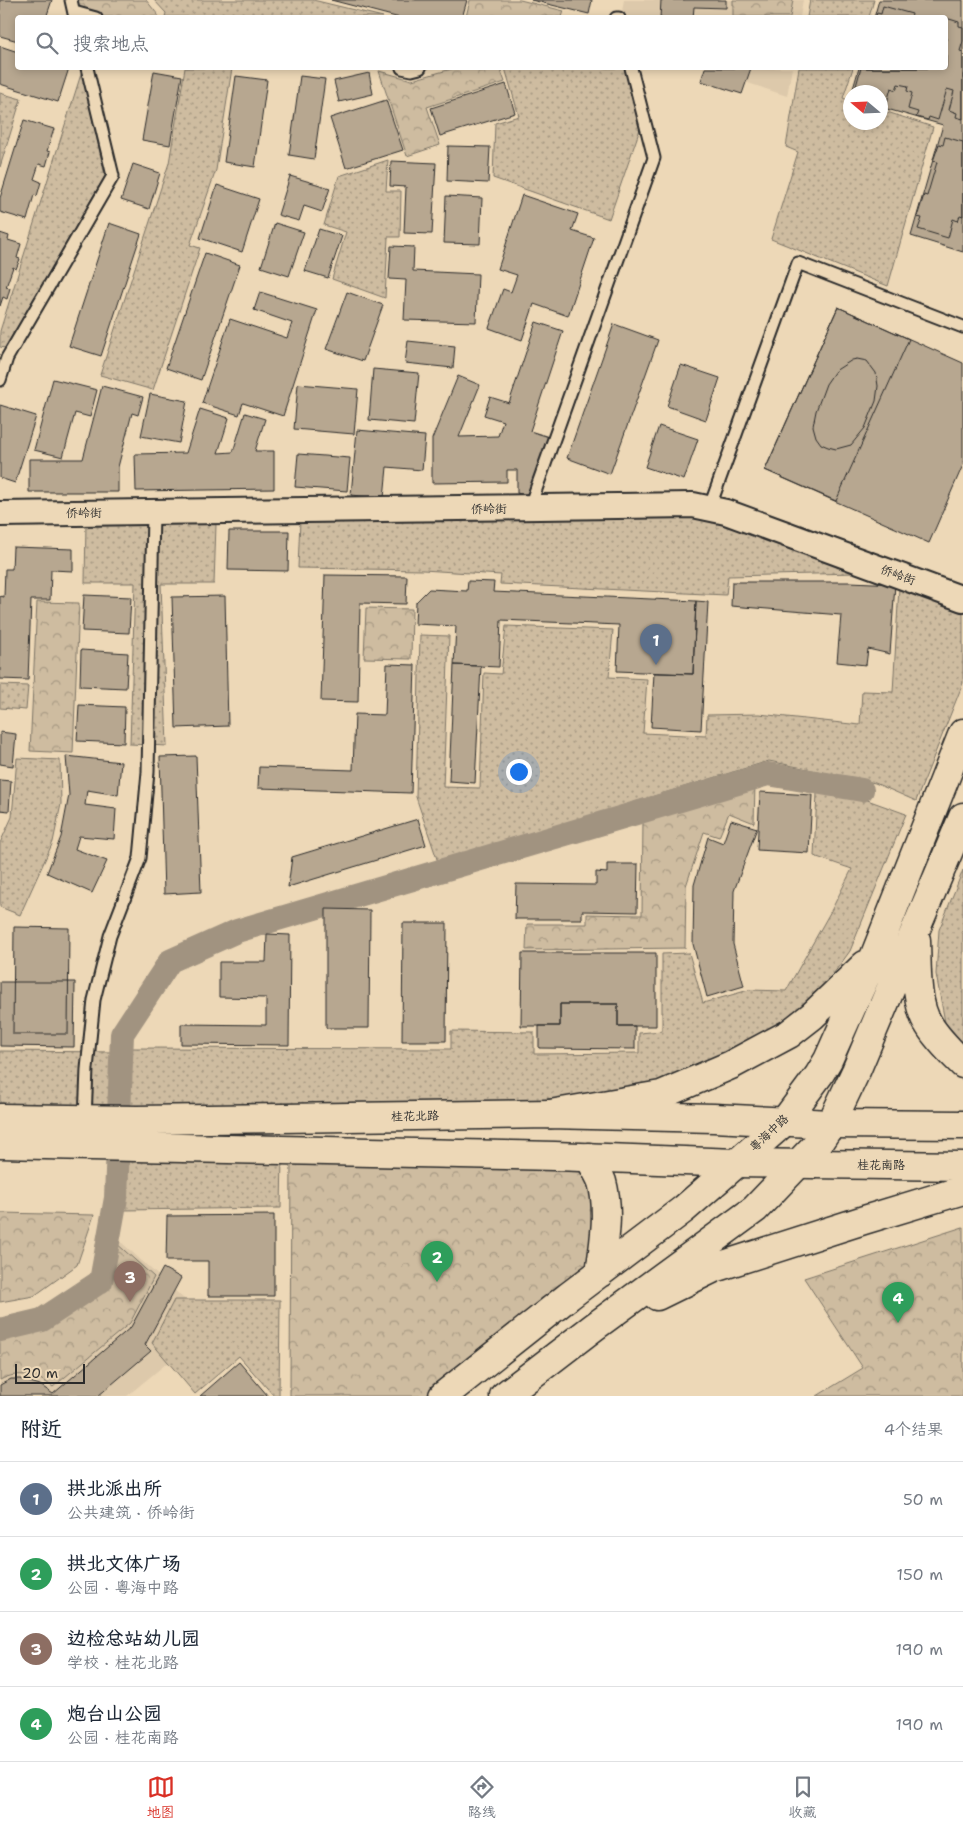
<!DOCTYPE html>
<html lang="zh">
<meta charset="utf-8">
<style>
:root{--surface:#fff;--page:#f6f6f7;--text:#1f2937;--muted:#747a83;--line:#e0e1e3;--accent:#d93025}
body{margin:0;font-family:"Shantell Sans","LXGW WenKai TC",sans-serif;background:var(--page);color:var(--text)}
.compass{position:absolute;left:843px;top:85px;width:45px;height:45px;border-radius:50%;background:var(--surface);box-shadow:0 2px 8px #0003;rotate:289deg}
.scale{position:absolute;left:15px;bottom:12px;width:70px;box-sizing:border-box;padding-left:5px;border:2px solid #2b2b2b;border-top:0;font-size:14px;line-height:18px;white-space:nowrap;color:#2b2b2b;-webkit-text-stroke:4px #edd8b7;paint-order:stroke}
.you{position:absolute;left:518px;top:771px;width:18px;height:18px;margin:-12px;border:4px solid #fff;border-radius:50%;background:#1a73e8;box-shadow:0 0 0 8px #1a73e833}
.badge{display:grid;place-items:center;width:32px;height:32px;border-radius:50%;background:var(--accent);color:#fff;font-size:16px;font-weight:700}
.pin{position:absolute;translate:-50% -41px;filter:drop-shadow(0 1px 2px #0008)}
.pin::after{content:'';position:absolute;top:26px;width:18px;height:15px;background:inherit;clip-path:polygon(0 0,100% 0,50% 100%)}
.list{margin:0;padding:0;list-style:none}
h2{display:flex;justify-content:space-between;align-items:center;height:65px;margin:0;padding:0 20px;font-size:21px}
h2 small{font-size:16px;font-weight:400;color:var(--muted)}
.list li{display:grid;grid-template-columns:32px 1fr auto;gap:15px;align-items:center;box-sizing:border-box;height:75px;padding:0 20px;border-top:1px solid var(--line)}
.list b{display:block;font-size:19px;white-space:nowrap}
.list p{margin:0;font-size:16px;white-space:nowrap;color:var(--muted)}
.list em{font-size:16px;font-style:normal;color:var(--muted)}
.icon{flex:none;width:28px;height:28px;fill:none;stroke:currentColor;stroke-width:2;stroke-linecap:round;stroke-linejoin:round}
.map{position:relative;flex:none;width:963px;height:1396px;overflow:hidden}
.search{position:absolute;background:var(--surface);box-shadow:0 2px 8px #0003;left:15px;right:15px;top:15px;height:55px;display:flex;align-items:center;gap:12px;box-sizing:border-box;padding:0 18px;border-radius:5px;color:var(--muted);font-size:19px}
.sheet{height:365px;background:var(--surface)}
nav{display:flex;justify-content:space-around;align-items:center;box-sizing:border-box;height:70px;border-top:1px solid var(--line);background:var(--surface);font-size:14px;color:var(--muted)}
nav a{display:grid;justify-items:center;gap:2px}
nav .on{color:var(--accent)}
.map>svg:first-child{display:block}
.built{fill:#ddc9ab}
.grass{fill:url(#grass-dots);stroke:#7c7466}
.park{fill:url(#park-crowns);stroke:#7c7466}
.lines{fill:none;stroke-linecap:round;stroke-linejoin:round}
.canal{stroke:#a19380;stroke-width:24}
.building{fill:#b7a790;stroke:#2b2b2b}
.service-casing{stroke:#2b2b2b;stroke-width:15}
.minor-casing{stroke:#2b2b2b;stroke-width:28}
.secondary-casing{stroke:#2b2b2b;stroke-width:31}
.trunk-casing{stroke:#2b2b2b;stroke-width:31}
.service{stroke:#edd8b7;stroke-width:11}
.minor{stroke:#edd8b7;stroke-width:24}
.secondary{stroke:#edd8b7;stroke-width:28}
.trunk{stroke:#edd8b7;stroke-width:28}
.labels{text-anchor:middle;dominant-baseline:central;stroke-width:4.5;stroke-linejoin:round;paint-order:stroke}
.street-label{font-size:12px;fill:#2b2b2b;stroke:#edd8b7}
</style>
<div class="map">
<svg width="963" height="1396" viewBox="0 0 963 1396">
<defs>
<pattern id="grass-dots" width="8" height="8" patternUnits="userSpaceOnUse" patternTransform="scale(1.25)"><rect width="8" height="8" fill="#cebca0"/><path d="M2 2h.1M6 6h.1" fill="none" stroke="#a79983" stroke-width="1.8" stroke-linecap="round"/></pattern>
<pattern id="park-crowns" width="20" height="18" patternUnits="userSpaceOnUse" patternTransform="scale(1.25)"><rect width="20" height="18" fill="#cebca0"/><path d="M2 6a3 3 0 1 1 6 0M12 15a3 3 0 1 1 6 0" fill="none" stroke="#a79983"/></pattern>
</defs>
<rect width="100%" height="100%" fill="#edd8b7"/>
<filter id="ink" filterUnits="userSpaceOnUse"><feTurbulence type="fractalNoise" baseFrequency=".02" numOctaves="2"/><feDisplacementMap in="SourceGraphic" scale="10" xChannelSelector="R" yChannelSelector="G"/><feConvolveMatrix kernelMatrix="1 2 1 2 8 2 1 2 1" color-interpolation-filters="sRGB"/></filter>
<g filter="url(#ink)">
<path class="built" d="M624,0H803L800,17L621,18Z
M703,68H792L787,96Z
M112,1234L213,1325L127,1396H0V1332L43,1322L102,1282Z"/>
<path class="grass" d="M154,0H313L383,17H165L166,13Z
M810,0H874L869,17H807Z
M185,68H232L216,170L190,245L200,248L153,390L100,375L169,163Z
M505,68H626L640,129L609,219L493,178L495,123L519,116Z
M799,68H853L843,98L850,101V122H880L881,110L933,127L888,286L771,239L798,152L786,147Z
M82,71L105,176L5,348L0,347V331Z
M0,93L21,99L0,167Z
M388,160L386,191H401L400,237H388L385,298L332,279L346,232L324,225L339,176Z
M689,517L724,521L857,573L728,576L726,595L500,584L501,575L423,570L298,568L300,520Z
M86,522L216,524L214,584H161L167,746L130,744L135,583H85Z
M899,587L963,610V683L916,801L875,783L769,761L438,862L416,797L420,635L449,636L443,787L480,788L484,673L501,674L506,626L613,630L609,677L647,679L643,733L706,736L707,715L759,714L860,725L862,691L893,692Z
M0,685L28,686L26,710L0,708Z
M17,758L60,760L61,804L53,842L20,915L0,907V843L12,817Z
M817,793L859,797L906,814L850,951L807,1010L660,1088L549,1105L128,1112L130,1048L451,1049V1031L534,1032V1054L639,1053V1033L662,1031V954L689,953L703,1003L749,990L786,991L832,909L852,869L814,856Z
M963,870V1043L945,1022L936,974L939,930Z
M0,1051L115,1052L112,1113L0,1110Z
M126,1154L282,1157L281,1208L122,1210Z
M174,1300H280L279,1396H274L239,1356L195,1394L152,1343Z"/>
<path class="park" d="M72,0H146L158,15V17H100L74,12Z
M470,0H520L564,11L562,17H466Z
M733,0H793L790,17H733Z
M455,68H500L505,82L427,107L440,145L407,156L379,71L412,80Z
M37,602L79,603L73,753L30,751Z
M366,608L412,609L411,659L364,658Z
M755,784L754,823L729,813L719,837L704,832L686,886L685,948L526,950L527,924H587V914L642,915L643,819Z
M291,1152L588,1160L598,1272L437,1396H290Z
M0,1213L94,1215L77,1265L34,1296L0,1302Z
M963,1227V1396H817L863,1368L804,1278Z
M115,1242L154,1277L130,1323L53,1387C37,1375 19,1370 0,1380V1336L46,1325L106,1285Z"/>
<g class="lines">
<path class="canal" d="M0,1330L42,1320L101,1281L116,1198L122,1034L170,961L237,931L768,774L862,790"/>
</g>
<path class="building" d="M0,0H52L46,18H18V41L0,36Z
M331,0H467L462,18H400Z
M531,0H592L589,14Z
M661,0H726V8L694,7L693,18H660Z
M879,0H963V252L911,236L943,125L880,107V92H852L859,68H946V18H874Z
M883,6L912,14L911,18H875L877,13L881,14Z
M946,18L959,22V26L963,27V41L960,51L963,52V119L956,117L957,113L949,110L954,91L947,89L938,120L929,117L928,120L916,117L918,112L908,109L912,93L907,91L908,86L898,84L896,90L891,88L886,106L880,105V92H858L860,87L856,86L861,68H946Z
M0,46L18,52V68H69L58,102L0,84Z
M705,68H751L742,94L701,81Z
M154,71L182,76L170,145L142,140Z
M369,73L373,94L339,102L334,81Z
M236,76L267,80L255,167L224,162Z
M300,76L325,79L314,159L289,155Z
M506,84L515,113L440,136L431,108Z
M386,100L403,150L346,168L330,118Z
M24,120L54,129L47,151L50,152L46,166L39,164L34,179L41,182L37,196L34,195L27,220L0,212V198Z
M945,137L963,142V216L960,215L958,221L953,219L948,238L918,229L922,218L917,217L924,195L927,196L937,162L933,161L939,144L943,145Z
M448,146L490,147L488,183L447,181Z
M391,161L436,163L432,234L404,233L406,187L390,186Z
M133,164L160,173L149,209L121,200Z
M290,176L330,188L322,212L304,206L299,221L278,215Z
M217,185L259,199L242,252L200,238Z
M522,195L578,214L572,231L594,238L568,316L534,304L522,340L489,328L503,289L511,292L517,275L498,269Z
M446,196L482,198L480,244L444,243Z
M109,223L141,234L101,356L69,346Z
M275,223L304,232L289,276L261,267Z
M319,229L342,236L328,278L305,271Z
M0,233L9,236L8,240L21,244L17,258L20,259L16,269L13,267L6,287L10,288L7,299L3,297L0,306Z
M391,246L414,247L413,271L478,274L476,322L404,320L406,280L389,279Z
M205,253L240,265L201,380L166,368Z
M260,292L317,310L283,416L243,403L239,415L202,403L230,319L287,338L292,323L254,310Z
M347,292L383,305L363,361L326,349Z
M838,307L963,363V465L929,543L765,470Z
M838,307L909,339L836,501L765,470Z
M536,322L563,331L530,431L549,437L529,496L517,493V470H507V482L432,483V439L458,376L480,385L459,437L498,436L503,421L484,415L490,397L509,403Z
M614,324L658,340L610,474L567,458Z
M408,341L455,346L453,368L405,363Z
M857,359L867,361L876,373L878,386L876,401L865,428L851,445L836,449L828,447L821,444L816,437L813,426L816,411L826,384L835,371L852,360Z
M681,365L720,378L706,420L667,406Z
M373,369L419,373L414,424L369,420Z
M53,379L97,390L90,417L75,413L63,457L34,450Z
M298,384L358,389L354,434L294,429Z
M102,386L143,397L138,415L132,413L118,467V492H29V459H83Z
M150,394L187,401L179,443L141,436Z
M0,405L36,416L15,483L0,478Z
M200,409L229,418L218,453L233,452L245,413L265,419L255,451H274V489L136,491L135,454L186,453Z
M659,426L698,439L684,480L645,467Z
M357,430L425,436L422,470L387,467L384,498L351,495Z
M298,454L350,458L347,491L295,487Z
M229,531H289L288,571L228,570Z
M13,547L73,549V571L51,570L50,600H31L28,680L0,679V596L4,597L5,569H12Z
M325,575L407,576L406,604L360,603L358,702L321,701Z
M468,581L494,582L493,592L696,601L693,674L617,671L619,625L501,620L499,667L454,665L456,626L415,624L416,602L429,589L467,591Z
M732,582H850L895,584L890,654L868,649L866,665L837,662L841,615L731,606Z
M84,595L131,597L129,633L82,631Z
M225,596L228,726L176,728L172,597Z
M696,601L708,602L701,730L651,727L654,673L693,674Z
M81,650L128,653L126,688L80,686Z
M387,664L415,665L411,793L258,788L259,767L353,770L355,714L385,715Z
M454,665L481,666L475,783L449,781Z
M79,705L125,707L124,743L77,741Z
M0,732L16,734L13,766L0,764Z
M66,756L121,762L118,795L87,790L85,805L116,809L114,839L79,836L75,849L107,861L92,893L47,873L61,837L69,795Z
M196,756L201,892L164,894L160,757Z
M0,780L11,781L9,811L0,810Z
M760,792L812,795L809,853L757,850Z
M418,819L426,845L288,887L292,857Z
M731,820L757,828L734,891L733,944L744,986L707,997L693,944L694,885L708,837L723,843Z
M607,864H638L637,912L582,911V919H515L516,884L596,885V872L607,873Z
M326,909L370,910L369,1028H326Z
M403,923H447L446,1041H402Z
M14,927L69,928L68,1034H13Z
M267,934L290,935L289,1045L181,1044V1024L266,1025V998L219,997V962H266Z
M522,953H656V1026H618V1004H560V1026H521Z
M0,982H75L74,1047L0,1046Z
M560,1004H618V1026H635V1049L539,1048V1026H560Z
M274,1215V1296H208V1261H166L167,1216Z
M163,1268L181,1278L145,1345L151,1351L98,1396H0V1385L11,1379H20L40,1385L53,1394L131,1327Z
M239,1362L268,1396H200Z"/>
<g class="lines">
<defs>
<path id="service" d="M71,0L75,18
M74,12L96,18
M616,18H619
M402,68L412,70L420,68
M0,380L7,358L113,176L87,68
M529,509L654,158L631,68
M709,509L798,263L963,327
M85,1119L87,1069L94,1000L110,936L140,858L148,772L153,512"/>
<path id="minor" d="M0,514L693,505L726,512L963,599"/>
<path id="secondary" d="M0,1118L137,1120L550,1114L714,1118L831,1124L963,1125
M0,1144L555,1156L736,1163L963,1166"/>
<path id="trunk" d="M916,940C917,965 915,1005 929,1025C938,1040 951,1052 963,1064
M550,1114L661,1095L731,1065L789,1034L812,1016L865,965
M589,1157C593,1165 599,1174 602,1182C610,1210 604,1245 600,1273
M657,1296L714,1268L864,1220L963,1190
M443,1396L569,1296L684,1209L784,1122L819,1075L828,1060L875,955L963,733
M504,1396L594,1327L755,1209L819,1142L831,1124L856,1071L963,817"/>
</defs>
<use href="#service" class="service-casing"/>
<use href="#minor" class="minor-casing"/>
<use href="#secondary" class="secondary-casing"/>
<use href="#trunk" class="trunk-casing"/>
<use href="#service" class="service"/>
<use href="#minor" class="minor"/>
<use href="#secondary" class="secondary"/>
<use href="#trunk" class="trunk"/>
</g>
</g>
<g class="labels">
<g class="street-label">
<text transform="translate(489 509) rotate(-1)">侨岭街</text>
<text transform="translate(84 513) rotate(-1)">侨岭街</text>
<text transform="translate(898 575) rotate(20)">侨岭街</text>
<text transform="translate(415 1116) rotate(-1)">桂花北路</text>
<text transform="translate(769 1133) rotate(-43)">粤海中路</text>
<text x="881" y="1165">桂花南路</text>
</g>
</g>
</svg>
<svg class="compass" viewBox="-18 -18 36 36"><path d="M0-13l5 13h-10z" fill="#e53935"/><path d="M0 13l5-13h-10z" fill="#747a83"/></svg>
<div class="scale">20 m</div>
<div class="you"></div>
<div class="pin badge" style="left:656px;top:665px;background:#5c6f8a">1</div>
<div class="pin badge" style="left:437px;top:1282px;background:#2e9e5b">2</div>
<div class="pin badge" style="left:130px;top:1302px;background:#8d6e63">3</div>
<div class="pin badge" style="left:898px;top:1323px;background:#2e9e5b">4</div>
<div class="search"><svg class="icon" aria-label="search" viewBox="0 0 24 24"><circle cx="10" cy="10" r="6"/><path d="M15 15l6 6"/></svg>搜索地点</div>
</div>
<section class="sheet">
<h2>附近<small>4个结果</small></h2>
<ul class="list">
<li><span class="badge" style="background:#5c6f8a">1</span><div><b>拱北派出所</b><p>公共建筑 · 侨岭街</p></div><em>50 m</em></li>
<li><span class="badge" style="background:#2e9e5b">2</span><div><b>拱北文体广场</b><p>公园 · 粤海中路</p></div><em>150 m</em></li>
<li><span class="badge" style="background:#8d6e63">3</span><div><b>边检总站幼儿园</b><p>学校 · 桂花北路</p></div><em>190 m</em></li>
<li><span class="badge" style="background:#2e9e5b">4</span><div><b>炮台山公园</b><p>公园 · 桂花南路</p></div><em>190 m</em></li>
</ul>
</section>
<nav>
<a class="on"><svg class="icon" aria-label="map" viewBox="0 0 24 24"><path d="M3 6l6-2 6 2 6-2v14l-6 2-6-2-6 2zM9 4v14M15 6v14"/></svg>地图</a>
<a><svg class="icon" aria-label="directions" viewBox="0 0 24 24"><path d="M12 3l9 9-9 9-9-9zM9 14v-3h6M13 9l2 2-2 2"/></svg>路线</a>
<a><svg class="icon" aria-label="saved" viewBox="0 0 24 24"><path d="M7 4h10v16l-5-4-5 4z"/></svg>收藏</a>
</nav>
